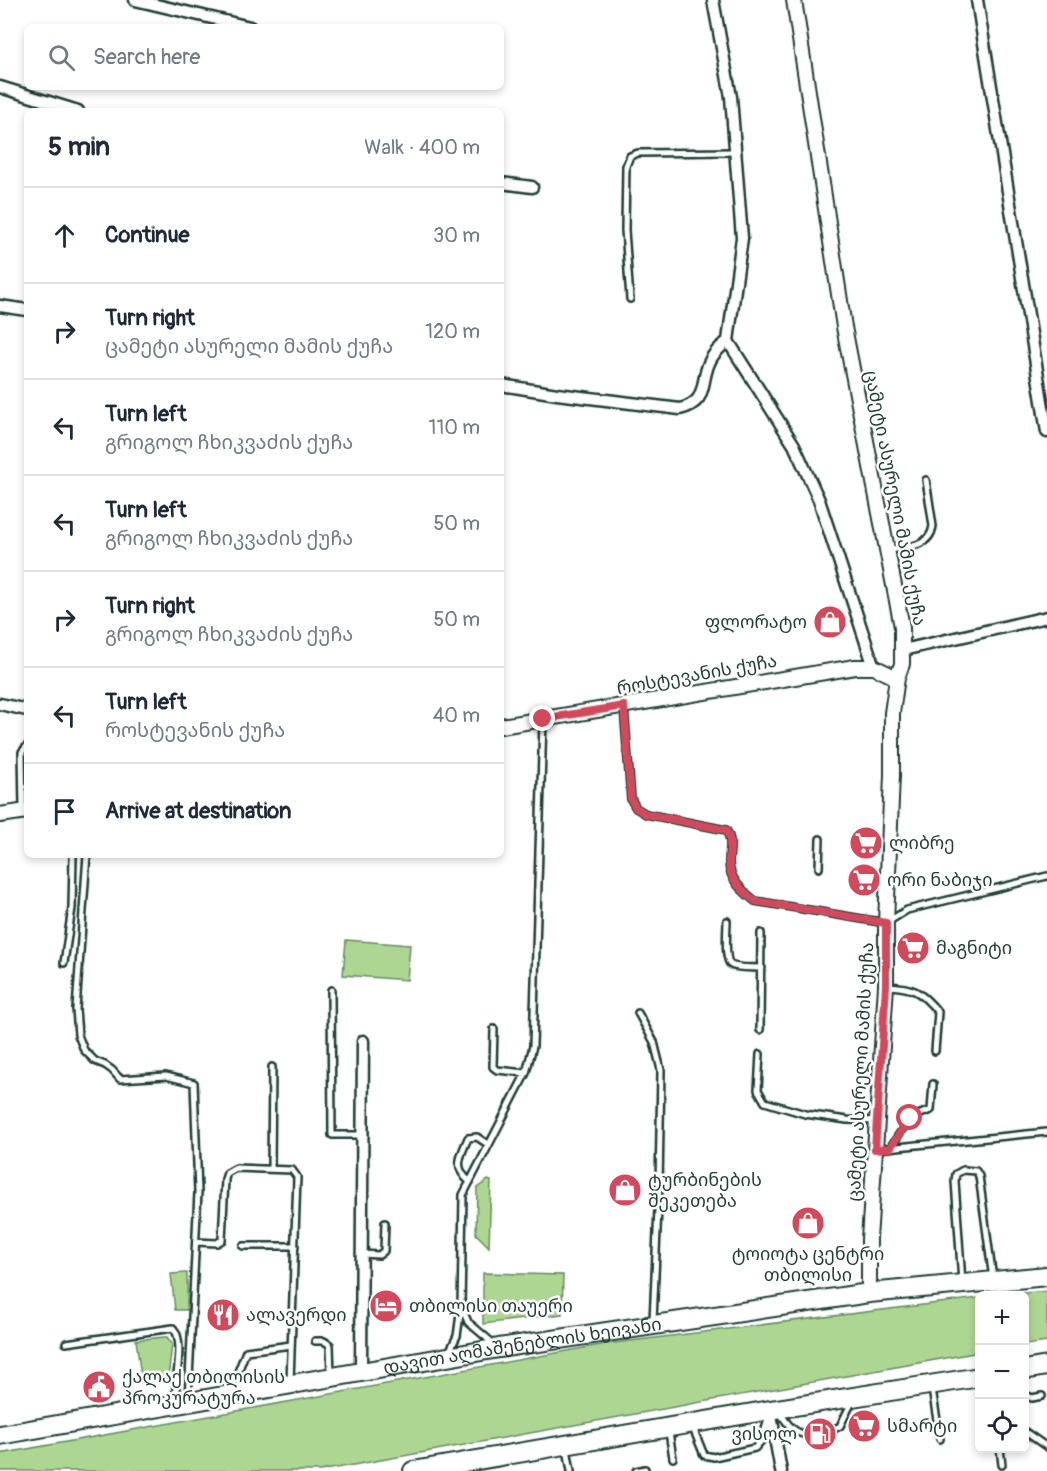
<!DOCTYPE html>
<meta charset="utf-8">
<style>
:root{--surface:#fff;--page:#f6f6f7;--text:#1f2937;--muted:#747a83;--line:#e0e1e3}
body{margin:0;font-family:Pangolin,"Noto Sans Georgian",sans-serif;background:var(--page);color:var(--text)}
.controls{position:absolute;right:18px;bottom:18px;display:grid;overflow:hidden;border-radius:9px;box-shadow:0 3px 9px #0003}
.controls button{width:54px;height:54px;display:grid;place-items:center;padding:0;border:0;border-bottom:2px solid var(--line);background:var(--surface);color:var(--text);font:30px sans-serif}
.stop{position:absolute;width:18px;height:18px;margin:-14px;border:4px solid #d1495b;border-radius:50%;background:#fff}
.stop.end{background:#d1495b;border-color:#fff;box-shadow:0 2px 6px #0008}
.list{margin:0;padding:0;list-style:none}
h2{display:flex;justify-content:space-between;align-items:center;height:78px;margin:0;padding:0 24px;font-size:26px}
h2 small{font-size:20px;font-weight:400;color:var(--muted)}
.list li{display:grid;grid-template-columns:39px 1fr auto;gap:18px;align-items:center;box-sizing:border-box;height:96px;padding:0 24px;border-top:2px solid var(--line)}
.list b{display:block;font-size:22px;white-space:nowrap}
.list p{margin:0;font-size:20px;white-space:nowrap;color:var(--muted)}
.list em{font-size:20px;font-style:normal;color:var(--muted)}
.icon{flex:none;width:33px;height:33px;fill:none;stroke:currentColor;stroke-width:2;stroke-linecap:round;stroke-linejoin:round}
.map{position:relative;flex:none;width:1047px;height:1471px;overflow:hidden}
.search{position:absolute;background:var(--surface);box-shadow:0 3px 9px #0003;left:24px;top:24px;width:480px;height:66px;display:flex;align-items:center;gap:15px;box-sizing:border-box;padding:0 21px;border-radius:9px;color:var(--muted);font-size:22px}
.panel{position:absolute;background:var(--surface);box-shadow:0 3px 9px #0003;left:24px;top:108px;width:480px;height:750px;border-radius:9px}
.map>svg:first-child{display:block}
.green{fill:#aed693;stroke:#668a64;stroke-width:1.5}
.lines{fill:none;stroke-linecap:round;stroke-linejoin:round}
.service-casing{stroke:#1f3d34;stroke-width:10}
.minor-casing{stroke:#1f3d34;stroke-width:15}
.tertiary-casing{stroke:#1f3d34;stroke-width:18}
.trunk-casing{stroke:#1f3d34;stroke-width:22}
.service{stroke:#fff;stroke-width:5}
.minor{stroke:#fff;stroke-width:10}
.tertiary{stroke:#fff;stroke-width:14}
.trunk{stroke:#fff;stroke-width:18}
.route{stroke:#d1495b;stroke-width:8}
.labels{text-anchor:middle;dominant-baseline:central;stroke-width:5;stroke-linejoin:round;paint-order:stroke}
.street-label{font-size:18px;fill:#1f3d34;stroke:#fff}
.poi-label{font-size:18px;fill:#1f3d34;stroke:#fff;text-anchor:start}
</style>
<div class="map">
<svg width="1047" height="1471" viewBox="0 0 1047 1471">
<rect width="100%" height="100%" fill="#fff"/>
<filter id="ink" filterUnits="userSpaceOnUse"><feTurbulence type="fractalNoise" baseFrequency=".0167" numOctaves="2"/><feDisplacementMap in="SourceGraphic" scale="12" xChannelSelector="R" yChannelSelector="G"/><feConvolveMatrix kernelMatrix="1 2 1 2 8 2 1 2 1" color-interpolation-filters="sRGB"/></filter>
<g filter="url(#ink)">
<path class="green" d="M346,940L410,945L407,980L343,975Z
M488,1180L491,1181L489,1247L476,1234L477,1188Z
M187,1273V1310H175L171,1274Z
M483,1273L563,1275L562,1314L483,1324Z
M1047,1291V1342L1025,1345L1024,1296L1000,1295Z
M979,1298V1352L320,1471H0V1454L606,1344Z
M164,1337H167L172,1344L168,1378L142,1383L136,1340Z"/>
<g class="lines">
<defs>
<path id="service" d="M630,299L625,230L626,166L630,156L638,153L734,152
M889,550C906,547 930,548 933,526L926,480
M624,707L631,799L636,808L646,814L726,830C733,841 729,850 729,862C729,880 743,891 755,901L886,923L907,910L1047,876
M23,810L22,752L27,746
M87,855L76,1009L78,1035L84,1050L95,1061L105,1065L112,1070L120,1079L166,1076L194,1083L198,1192L188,1400
M819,868L820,839
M727,921C727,931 724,960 731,965C738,969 753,967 762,968
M64,963L72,908L73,855
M887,986C914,987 920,991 938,1012L935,1051
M331,990L332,1135H362
M638,1013L654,1042L661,1070L659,1186L653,1321
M494,1029L493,1067L497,1070L526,1073
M760,1030L761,933
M760,1054L758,1090L765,1102L805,1114L847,1120L876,1121
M890,1148L910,1118L931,1110L933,1084
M877,1149L1047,1132
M271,1169L272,1067
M470,1182C452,1167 461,1156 468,1138L477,1137L489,1145
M196,1242L217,1243L222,1240L225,1179L227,1173L236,1168L292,1170L297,1177L290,1382
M243,1246H295
M361,1254L379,1255L384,1251L385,1223
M962,1282L955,1181L956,1174L963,1170L976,1171L979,1176L993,1279
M462,1308L468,1322L495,1345
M315,1341H324L330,1345L331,1375
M66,1343L173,1328C186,1341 173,1383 176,1402
M449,1352L457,1336L461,1307L463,1195L526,1073L533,1046L543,721
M932,1389L940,1439
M231,1390L246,1351L291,1345
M1024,1394L1032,1398L1042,1396
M780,1413C788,1425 795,1435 811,1435
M693,1428L704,1455L714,1457L755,1448L762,1440L768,1419
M1024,1431L1047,1447
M669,1432L673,1458
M828,1432L840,1426L852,1402
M1000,1448L1002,1465
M567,1449L571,1471
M636,1471L645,1469"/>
<path id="minor" d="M135,0L250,27
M713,0L731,97L742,238L728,341L794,445L819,500L874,667
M977,0L1047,432
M0,87L78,111
M501,183L532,187
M0,306L27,310
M501,385L557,394L680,409C708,402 700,384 709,363C713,353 720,347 728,341
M903,650L1047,617
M0,704L27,710
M361,1371L363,1041
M770,1410L781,1471"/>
<path id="tertiary" d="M794,0L844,327L902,627V664L897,678L892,713V775L886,923V986L869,1239V1293
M501,726L855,667H874L897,678
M0,815L27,811"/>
<g id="trunk">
<path d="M1024,1370L1047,1366"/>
<path id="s1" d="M0,1435L499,1348L869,1293L1047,1276"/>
<path d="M413,1471L770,1410L980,1377"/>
</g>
</defs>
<use href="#service" class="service-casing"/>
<use href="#minor" class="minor-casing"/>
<use href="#tertiary" class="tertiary-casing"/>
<use href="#trunk" class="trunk-casing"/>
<use href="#service" class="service"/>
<use href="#minor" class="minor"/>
<use href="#tertiary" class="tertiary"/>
<use href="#trunk" class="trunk"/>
</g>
</g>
<g class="lines" filter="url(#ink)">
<path class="route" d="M543,719L624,706L631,799L636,808L646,814L726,830C733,841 729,850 729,862C729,880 743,891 755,901L886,923V986L875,1149L890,1148L910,1118"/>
</g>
<defs>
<symbol id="shop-disc" viewBox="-11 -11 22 22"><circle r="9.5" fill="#d1495b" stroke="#fff"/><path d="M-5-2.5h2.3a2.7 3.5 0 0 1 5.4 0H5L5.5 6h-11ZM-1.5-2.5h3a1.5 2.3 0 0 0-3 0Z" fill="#fff"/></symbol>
<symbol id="supermarket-disc" viewBox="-11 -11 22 22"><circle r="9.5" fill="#d1495b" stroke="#fff"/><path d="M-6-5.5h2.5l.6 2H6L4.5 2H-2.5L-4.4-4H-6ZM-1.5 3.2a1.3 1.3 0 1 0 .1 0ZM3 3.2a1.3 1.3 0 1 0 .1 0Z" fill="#fff"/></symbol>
<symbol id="hotel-disc" viewBox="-11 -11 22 22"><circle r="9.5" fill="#d1495b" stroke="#fff"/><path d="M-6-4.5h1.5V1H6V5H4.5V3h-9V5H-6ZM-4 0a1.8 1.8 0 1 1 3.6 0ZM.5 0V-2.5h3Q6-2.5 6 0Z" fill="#fff"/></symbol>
<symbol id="restaurant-disc" viewBox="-11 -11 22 22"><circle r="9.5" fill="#d1495b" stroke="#fff"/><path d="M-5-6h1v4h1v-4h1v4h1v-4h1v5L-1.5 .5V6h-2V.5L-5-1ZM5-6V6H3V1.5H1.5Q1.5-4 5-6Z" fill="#fff"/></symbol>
<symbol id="civic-disc" viewBox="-11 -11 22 22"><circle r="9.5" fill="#d1495b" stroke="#fff"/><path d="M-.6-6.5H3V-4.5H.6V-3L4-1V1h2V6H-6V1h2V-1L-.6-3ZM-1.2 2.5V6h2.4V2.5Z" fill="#fff"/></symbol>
<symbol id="fuel-disc" viewBox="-11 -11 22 22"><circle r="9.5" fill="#d1495b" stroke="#fff"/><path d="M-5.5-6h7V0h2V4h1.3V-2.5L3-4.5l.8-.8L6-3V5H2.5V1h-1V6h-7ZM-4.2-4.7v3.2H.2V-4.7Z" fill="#fff"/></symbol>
</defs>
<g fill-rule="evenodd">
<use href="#shop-disc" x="811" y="603" width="38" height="38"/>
<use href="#supermarket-disc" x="847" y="824" width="38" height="38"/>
<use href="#supermarket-disc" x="845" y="861" width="38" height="38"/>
<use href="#supermarket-disc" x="894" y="929" width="38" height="38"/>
<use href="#shop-disc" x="606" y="1171" width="38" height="38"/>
<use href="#shop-disc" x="789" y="1204" width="38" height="38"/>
<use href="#hotel-disc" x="367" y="1287" width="38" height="38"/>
<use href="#restaurant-disc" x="204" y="1296" width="38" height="38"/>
<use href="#civic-disc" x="80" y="1368" width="38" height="38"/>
<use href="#supermarket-disc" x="845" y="1407" width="38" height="38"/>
<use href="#fuel-disc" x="801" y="1415" width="38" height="38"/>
</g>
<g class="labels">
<g class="street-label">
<text transform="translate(895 498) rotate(79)">ცამეტი ასურელი მამის ქუჩა</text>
<text transform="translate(697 675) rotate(-10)">როსტევანის ქუჩა</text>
<text transform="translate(861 1072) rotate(-87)">ცამეტი ასურელი მამის ქუჩა</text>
<text stroke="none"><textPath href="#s1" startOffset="530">დავით აღმაშენებლის ხეივანი</textPath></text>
</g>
<g class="poi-label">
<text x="807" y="622" text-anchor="end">ფლორატო</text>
<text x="889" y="843">ლიბრე</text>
<text x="887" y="880">ორი ნაბიჯი</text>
<text x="936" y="948">მაგნიტი</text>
<text x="648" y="1180">ტურბინების<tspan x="648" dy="21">შეკეთება</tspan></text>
<text x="808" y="1254" text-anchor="middle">ტოიოტა ცენტრი<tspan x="808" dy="21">თბილისი</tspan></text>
<text x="409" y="1306">თბილისი თაუერი</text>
<text x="246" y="1315">ალავერდი</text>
<text x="122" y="1377">ქალაქ თბილისის<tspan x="122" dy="21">პროკურატურა</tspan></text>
<text x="887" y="1426">სმარტი</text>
<text x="797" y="1434" text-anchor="end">ვისოლ</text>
</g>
</g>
</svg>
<div class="controls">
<button>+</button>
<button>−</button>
<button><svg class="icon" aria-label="locate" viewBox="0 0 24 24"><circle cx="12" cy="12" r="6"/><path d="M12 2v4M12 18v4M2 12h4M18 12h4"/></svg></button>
</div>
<div class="stop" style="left:910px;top:1118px"></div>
<div class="stop end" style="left:543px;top:719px"></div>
<div class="search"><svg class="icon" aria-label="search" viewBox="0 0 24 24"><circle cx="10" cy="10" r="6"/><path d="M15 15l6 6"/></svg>Search here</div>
<section class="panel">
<h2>5 min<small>Walk · 400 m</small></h2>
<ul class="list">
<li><svg class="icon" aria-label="ahead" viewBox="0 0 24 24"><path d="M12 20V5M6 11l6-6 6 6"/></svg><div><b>Continue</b></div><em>30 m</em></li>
<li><svg class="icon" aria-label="right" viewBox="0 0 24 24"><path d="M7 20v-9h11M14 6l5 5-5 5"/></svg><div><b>Turn right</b><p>ცამეტი ასურელი მამის ქუჩა</p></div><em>120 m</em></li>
<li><svg class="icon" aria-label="left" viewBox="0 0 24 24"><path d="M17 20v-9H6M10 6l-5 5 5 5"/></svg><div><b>Turn left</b><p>გრიგოლ ჩხიკვაძის ქუჩა</p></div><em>110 m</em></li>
<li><svg class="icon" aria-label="left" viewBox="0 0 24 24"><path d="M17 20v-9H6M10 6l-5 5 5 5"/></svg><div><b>Turn left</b><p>გრიგოლ ჩხიკვაძის ქუჩა</p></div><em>50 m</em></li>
<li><svg class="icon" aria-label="right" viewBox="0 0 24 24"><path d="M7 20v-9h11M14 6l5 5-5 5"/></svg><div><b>Turn right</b><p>გრიგოლ ჩხიკვაძის ქუჩა</p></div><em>50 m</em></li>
<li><svg class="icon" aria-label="left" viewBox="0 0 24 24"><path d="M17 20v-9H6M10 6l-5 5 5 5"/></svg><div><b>Turn left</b><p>როსტევანის ქუჩა</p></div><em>40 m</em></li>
<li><svg class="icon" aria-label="arrive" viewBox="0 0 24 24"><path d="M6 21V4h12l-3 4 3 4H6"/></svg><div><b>Arrive at destination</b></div></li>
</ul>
</section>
</div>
